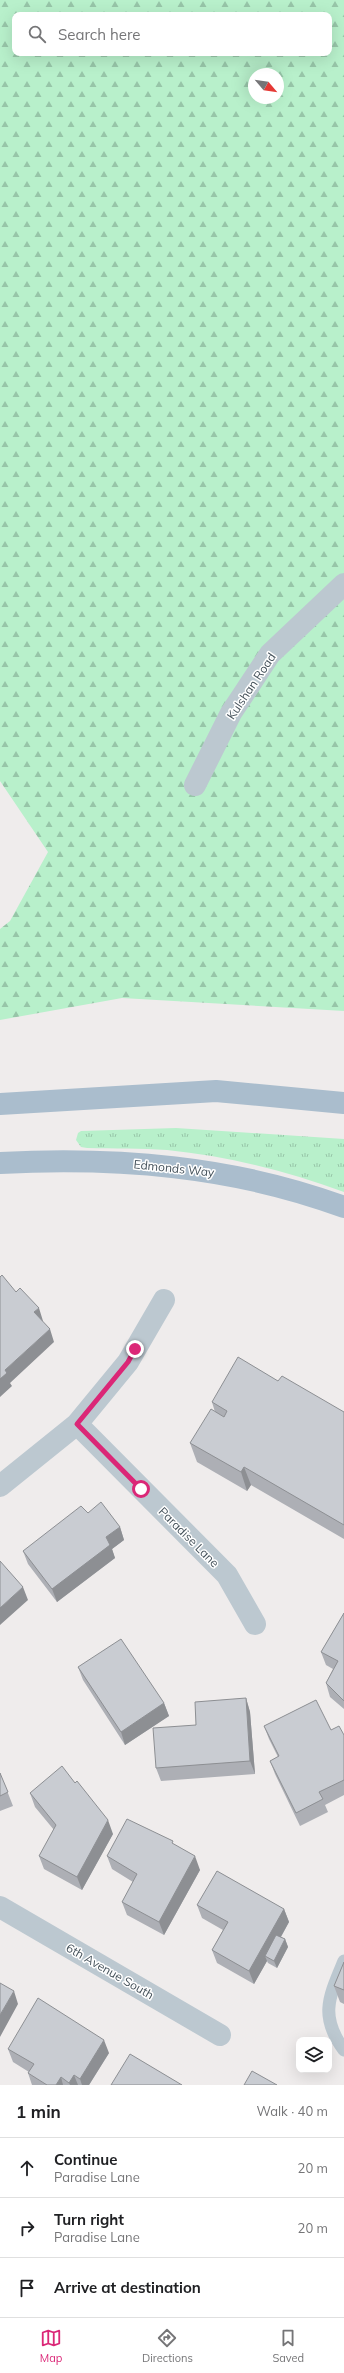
<!DOCTYPE html>
<meta charset="utf-8">
<style>
:root{--surface:#fff;--page:#f2f2f2;--text:#202124;--muted:#757577;--line:#e0e0e0;--accent:#db2777}
body{margin:0;font-family:Mulish,sans-serif;background:var(--page);color:var(--text)}
.controls{position:absolute;right:12px;bottom:12px;display:grid;overflow:hidden;border-radius:8px;box-shadow:0 4px 16px #0002}
.controls button{width:36px;height:36px;display:grid;place-items:center;padding:0;border:0;border-bottom:1px solid var(--line);background:var(--surface);color:var(--text);font:20px sans-serif}
.compass{position:absolute;left:248px;top:68px;width:36px;height:36px;border-radius:50%;background:var(--surface);box-shadow:0 4px 16px #0002;rotate:119deg}
.stop{position:absolute;width:12px;height:12px;margin:-9px;border:3px solid #db2777;border-radius:50%;background:#fff}
.stop.end{background:#db2777;border-color:#fff;box-shadow:0 1px 4px #0008}
.list{margin:0;padding:0;list-style:none}
h2{display:flex;justify-content:space-between;align-items:center;height:52px;margin:0;padding:0 16px;font-size:17px}
h2 small{font-size:13px;font-weight:400;color:var(--muted)}
.list li{display:grid;grid-template-columns:26px 1fr auto;gap:12px;align-items:center;box-sizing:border-box;height:60px;padding:0 16px;border-top:1px solid var(--line)}
.list b{display:block;font-size:15px;white-space:nowrap}
.list p{margin:0;font-size:13px;white-space:nowrap;color:var(--muted)}
.list em{font-size:13px;font-style:normal;color:var(--muted)}
.icon{flex:none;width:22px;height:22px;fill:none;stroke:currentColor;stroke-width:2;stroke-linecap:round;stroke-linejoin:round}
.map{position:relative;flex:none;width:344px;height:2085px;overflow:hidden}
.search{position:absolute;background:var(--surface);box-shadow:0 4px 16px #0002;left:12px;right:12px;top:12px;height:44px;display:flex;align-items:center;gap:10px;box-sizing:border-box;padding:0 14px;border-radius:8px;color:var(--muted);font-size:15px}
.sheet{height:232px;background:var(--surface)}
nav{display:flex;justify-content:space-around;align-items:center;box-sizing:border-box;height:56px;border-top:1px solid var(--line);background:var(--surface);font-size:11px;color:var(--muted)}
nav a{display:grid;justify-items:center;gap:2px}
nav .on{color:var(--accent)}
.map>svg:first-child{display:block}
.grass{fill:url(#grass-tufts)}
.forest{fill:url(#forest-firs);fill-rule:evenodd}
.lines{fill:none;stroke-linecap:round;stroke-linejoin:round}
.service{stroke:#bcc8d0;stroke-width:13}
.minor{stroke:#bcc8d0;stroke-width:22}
.primary{stroke:#aabdcd;stroke-width:22}
.wall{fill:#adafb5}
.shaded-wall{fill:#8d8f93}
.building{fill:#c9ccd2;stroke:#8d8f93}
.route{stroke:#db2777;stroke-width:5}
.labels{text-anchor:middle;dominant-baseline:central;stroke-width:3;stroke-linejoin:round;paint-order:stroke}
.street-label{font-size:12px;fill:#44515a;stroke:#fff}
</style>
<div class="map">
<svg width="344" height="2085" viewBox="0 0 344 2085">
<defs>
<pattern id="grass-tufts" width="24" height="20" patternUnits="userSpaceOnUse"><rect width="24" height="20" fill="#b8f0cb"/><path d="M3 7l-1-3M5 7V3M7 7l1-3M15 17l-1-3M17 17v-4M19 17l1-3" fill="none" stroke="#97c5a8"/></pattern>
<pattern id="forest-firs" width="22" height="20" patternUnits="userSpaceOnUse"><rect width="22" height="20" fill="#b8f0cb"/><path d="M5 1l3.5 6h-7zM16 11l3.5 6h-7z" fill="#97c5a8"/></pattern>
</defs>
<rect width="100%" height="100%" fill="#efecec"/>
<path class="grass" d="M176,1128L344,1139V1192C287,1171 227,1156 167,1150C141,1148 114,1149 87,1148L81,1147L76,1140L78,1133L81,1131Z"/>
<path class="forest" d="M0,0H344V1011L122,998L0,1020V929L10,921L48,852L0,781ZM15,15H329V53H15ZM254,74H278V98H254Z"/>
<g class="lines">
<path class="service" d="M344,1961C329,1997 319,2016 344,2050"/>
<path class="minor" d="M195,785L231,713L270,654L344,584
M77,1424L227,1575L255,1624
M0,1486L77,1424L128,1362L164,1300
M0,1907L220,2035"/>
<path class="primary" d="M0,1104L216,1091L344,1103
M0,1163C118,1157 233,1166 344,1207"/>
</g>
<path class="wall" d="M278,1381L344,1412V1539L251,1485L247,1491L197,1462L190,1443L215,1412L212,1402Z
M88,1513L120,1527L124,1540L112,1549L115,1558L57,1602L28,1564L23,1551Z
M344,1613V1709L330,1697L326,1683L333,1669L326,1665L321,1652Z
M78,1667L164,1703L169,1716L125,1745L83,1680Z
M246,1698L250,1712L255,1774L161,1781L156,1768L196,1725Z
M264,1726L331,1730L344,1735V1795L325,1805L328,1812L300,1826L275,1774L270,1761L278,1757L269,1739Z
M0,1773L13,1806L0,1811Z
M30,1793L113,1834L82,1890L44,1869L39,1856L54,1830L35,1807Z
M174,1845L200,1870L164,1935L127,1915L122,1902L133,1882L112,1869L107,1856Z
M197,1905L284,1909L289,1922L281,1937L285,1939L288,1947L277,1968L268,1963L267,1961L254,1984L217,1963L212,1950L223,1930L202,1918Z
M344,1962V2004L340,2002L334,1986Z
M8,2049L109,2053L89,2085H32L28,2073L29,2072L13,2062Z"/>
<path class="shaded-wall" d="M39,1308L43,1321L39,1325L34,1312Z
M50,1329L54,1342L10,1383L12,1386L0,1397V1379L5,1370Z
M244,1467L251,1485L247,1491L241,1472Z
M120,1527L124,1540L112,1549L115,1558L57,1602L52,1589L106,1537Z
M23,1587L28,1600L0,1625V1608Z
M246,1698L250,1712L255,1774L250,1761Z
M164,1703L169,1716L125,1745L121,1732Z
M108,1820L113,1834L82,1890L77,1877Z
M195,1856L200,1870L164,1935L159,1922Z
M284,1909L289,1922L269,1958L265,1956L267,1961L254,1984L249,1971Z
M285,1939L288,1947L277,1968L274,1961Z
M14,1991L18,2004L0,2037V2015Z
M104,2040L109,2053L89,2085H82L80,2079Z
M74,2075L78,2085H70L69,2083Z
M61,2077L63,2085H56Z"/>
<path class="building" d="M2,1275L16,1292L20,1288L39,1308L34,1312L50,1329L5,1370L7,1373L0,1379V1277Z
M238,1357L278,1381L282,1376L344,1412V1525L244,1467L241,1472L190,1443L211,1409L224,1417L227,1411L212,1402Z
M101,1502L120,1527L106,1537L110,1545L52,1589L23,1551L81,1506L88,1513Z
M0,1561L23,1587L0,1608Z
M344,1613V1701L326,1683L338,1661L321,1652Z
M121,1639L164,1703L121,1732L78,1667Z
M246,1698L250,1761L156,1768L153,1728L196,1725L195,1702Z
M316,1700L331,1730L339,1726L344,1735V1780L319,1792L323,1799L296,1813L270,1761L279,1756L264,1726Z
M62,1766L75,1783L77,1781L108,1820L77,1877L39,1856L56,1825L30,1793Z
M0,1773L8,1792L0,1796Z
M127,1819L173,1841L172,1843L195,1856L159,1922L122,1902L137,1874L107,1856Z
M217,1871L284,1909L249,1971L212,1950L228,1922L197,1905Z
M276,1935L285,1939L274,1961L265,1956Z
M344,1962V1990L334,1986Z
M0,1983L14,1991L0,2015Z
M38,1998L104,2040L80,2079L74,2075L69,2083L61,2077L56,2085H47L28,2073L34,2064L8,2049Z
M130,2054L182,2085H111Z
M252,2071L277,2085H244Z"/>
<g class="lines">
<path class="route" d="M135,1349L128,1362L77,1424L141,1489"/>
</g>
<g class="labels">
<g class="street-label">
<text transform="translate(251 686) rotate(-56)">Kulshan Road</text>
<text transform="translate(174 1168) rotate(6)">Edmonds Way</text>
<text transform="translate(189 1537) rotate(45)">Paradise Lane</text>
<text transform="translate(110 1971) rotate(30)">6th Avenue South</text>
</g>
</g>
</svg>
<div class="controls">
<button><svg class="icon" aria-label="layers" viewBox="0 0 24 24"><path d="M12 4l9 5-9 5-9-5zM3 14l9 5 9-5"/></svg></button>
</div>
<svg class="compass" viewBox="-18 -18 36 36"><path d="M0-13l5 13h-10z" fill="#e53935"/><path d="M0 13l5-13h-10z" fill="#757577"/></svg>
<div class="stop" style="left:141px;top:1489px"></div>
<div class="stop end" style="left:135px;top:1349px"></div>
<div class="search"><svg class="icon" aria-label="search" viewBox="0 0 24 24"><circle cx="10" cy="10" r="6"/><path d="M15 15l6 6"/></svg>Search here</div>
</div>
<section class="sheet">
<h2>1 min<small>Walk · 40 m</small></h2>
<ul class="list">
<li><svg class="icon" aria-label="ahead" viewBox="0 0 24 24"><path d="M12 20V5M6 11l6-6 6 6"/></svg><div><b>Continue</b><p>Paradise Lane</p></div><em>20 m</em></li>
<li><svg class="icon" aria-label="right" viewBox="0 0 24 24"><path d="M7 20v-9h11M14 6l5 5-5 5"/></svg><div><b>Turn right</b><p>Paradise Lane</p></div><em>20 m</em></li>
<li><svg class="icon" aria-label="arrive" viewBox="0 0 24 24"><path d="M6 21V4h12l-3 4 3 4H6"/></svg><div><b>Arrive at destination</b></div></li>
</ul>
</section>
<nav>
<a class="on"><svg class="icon" aria-label="map" viewBox="0 0 24 24"><path d="M3 6l6-2 6 2 6-2v14l-6 2-6-2-6 2zM9 4v14M15 6v14"/></svg>Map</a>
<a><svg class="icon" aria-label="directions" viewBox="0 0 24 24"><path d="M12 3l9 9-9 9-9-9zM9 14v-3h6M13 9l2 2-2 2"/></svg>Directions</a>
<a><svg class="icon" aria-label="saved" viewBox="0 0 24 24"><path d="M7 4h10v16l-5-4-5 4z"/></svg>Saved</a>
</nav>
